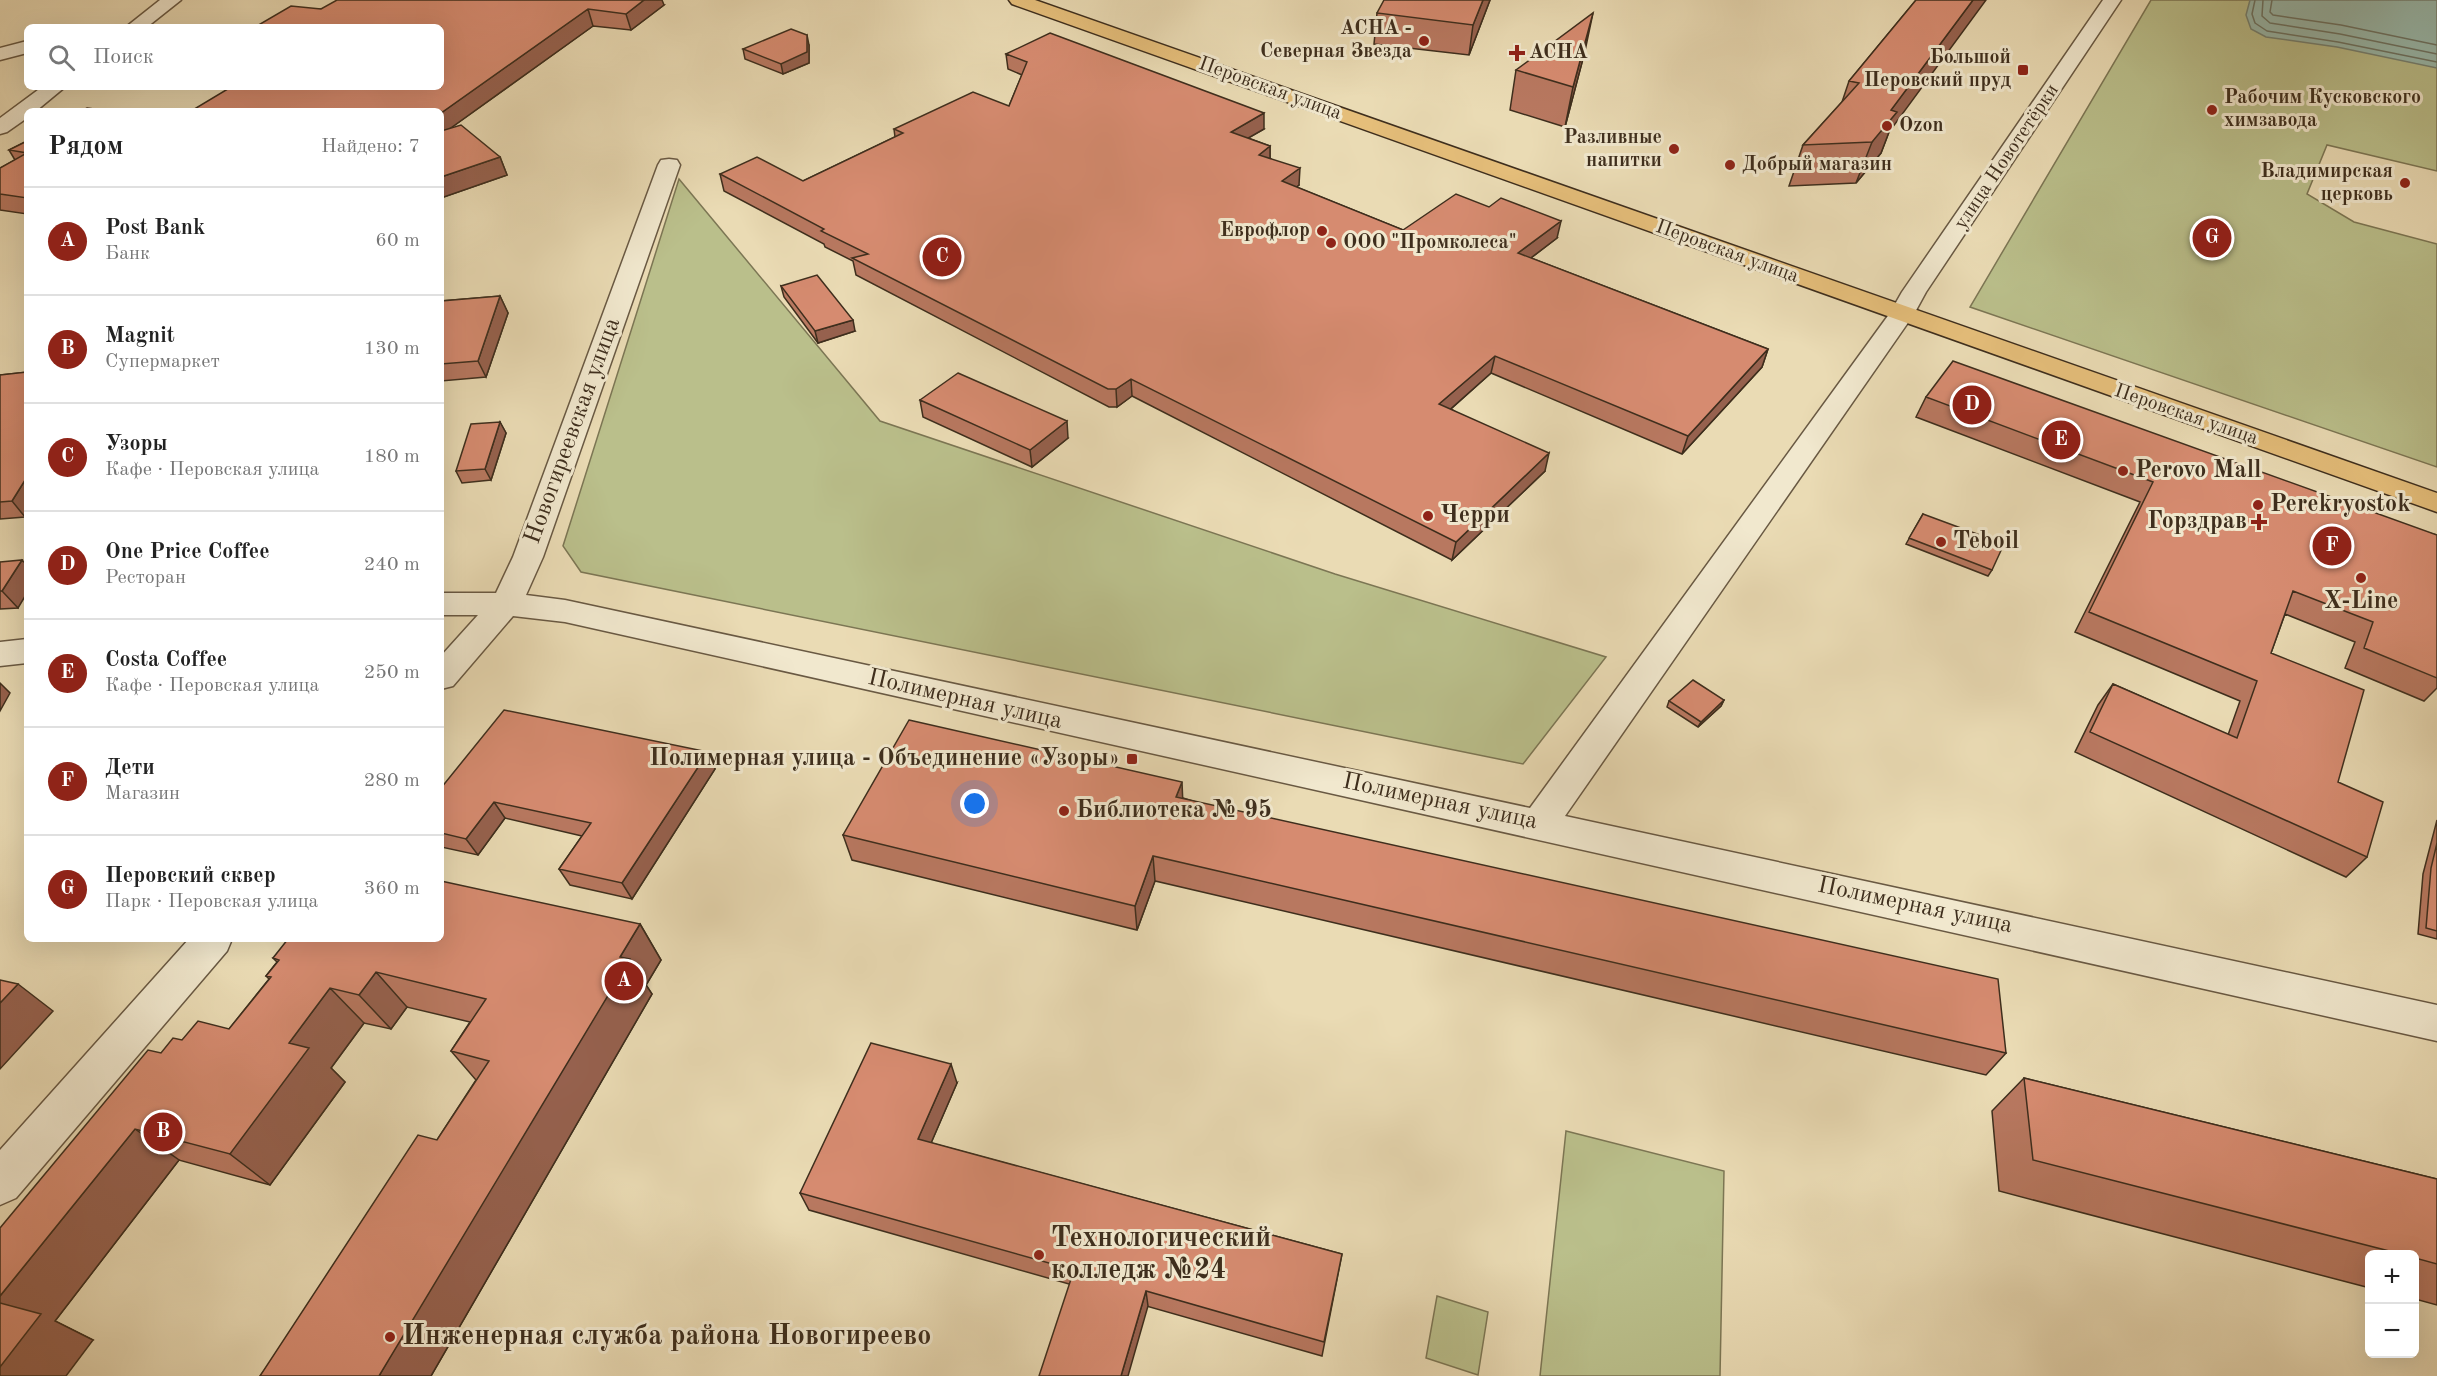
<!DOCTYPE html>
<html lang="ru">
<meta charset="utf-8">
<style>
:root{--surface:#fff;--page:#f6f6f6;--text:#222;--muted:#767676;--line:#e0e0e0;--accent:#8f2418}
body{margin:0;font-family:"Old Standard TT",serif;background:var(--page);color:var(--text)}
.controls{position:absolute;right:18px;bottom:18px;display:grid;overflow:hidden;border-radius:9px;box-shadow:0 6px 24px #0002}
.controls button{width:54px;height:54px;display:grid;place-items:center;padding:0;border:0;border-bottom:2px solid var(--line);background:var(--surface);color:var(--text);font:30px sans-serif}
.you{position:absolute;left:975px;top:804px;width:21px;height:21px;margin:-15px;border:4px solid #fff;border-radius:50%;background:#1a73e8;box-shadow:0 0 0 9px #1a73e833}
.badge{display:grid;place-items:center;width:39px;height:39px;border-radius:50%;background:var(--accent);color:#fff;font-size:20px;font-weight:700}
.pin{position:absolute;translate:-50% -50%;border:3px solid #fff;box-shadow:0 2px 6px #0006}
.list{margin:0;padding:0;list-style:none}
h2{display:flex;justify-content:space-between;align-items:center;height:78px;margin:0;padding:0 24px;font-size:26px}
h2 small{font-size:20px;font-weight:400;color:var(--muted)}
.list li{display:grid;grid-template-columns:39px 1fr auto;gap:18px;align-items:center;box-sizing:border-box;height:108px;padding:0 24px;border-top:2px solid var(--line)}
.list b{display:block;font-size:22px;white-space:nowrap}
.list p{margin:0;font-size:20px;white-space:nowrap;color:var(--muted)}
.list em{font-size:20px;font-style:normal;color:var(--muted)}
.icon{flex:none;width:33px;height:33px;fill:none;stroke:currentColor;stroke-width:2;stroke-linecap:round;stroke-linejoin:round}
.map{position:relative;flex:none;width:2437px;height:1376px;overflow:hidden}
.search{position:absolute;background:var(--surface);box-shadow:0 6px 24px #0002;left:24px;top:24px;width:420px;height:66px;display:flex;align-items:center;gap:15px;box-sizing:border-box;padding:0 21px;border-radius:9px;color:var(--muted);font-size:22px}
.panel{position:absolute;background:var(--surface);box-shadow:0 6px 24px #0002;left:24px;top:108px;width:420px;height:834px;border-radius:9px}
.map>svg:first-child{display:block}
.green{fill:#babf8b;stroke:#7c7654;stroke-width:1.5}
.water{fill:#98bbaf;stroke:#748375;stroke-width:1.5}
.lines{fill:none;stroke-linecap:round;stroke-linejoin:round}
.shore{stroke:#6b7466;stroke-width:1.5}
.minor-casing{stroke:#695943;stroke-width:3}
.major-casing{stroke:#3e2e1d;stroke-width:3}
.minor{fill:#f1e8ce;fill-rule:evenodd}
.major{fill:#e5be7a;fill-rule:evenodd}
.wall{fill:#b87860;stroke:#3e2e1d;stroke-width:1.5}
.shaded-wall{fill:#96614e;stroke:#3e2e1d;stroke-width:1.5}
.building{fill:#d68b70;stroke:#3e2e1d;stroke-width:1.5}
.poi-dot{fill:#8f2418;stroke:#f1e8ce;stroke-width:2}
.labels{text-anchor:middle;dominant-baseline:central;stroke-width:6;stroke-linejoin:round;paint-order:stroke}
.far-poi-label{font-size:20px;font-weight:bold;fill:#3e2e1d;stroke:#f1e8ce;text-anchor:end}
.far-street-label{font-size:20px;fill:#3e2e1d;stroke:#f1e8ce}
.street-label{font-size:24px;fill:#3e2e1d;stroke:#f1e8ce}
.poi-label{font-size:24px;font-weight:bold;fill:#3e2e1d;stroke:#f1e8ce;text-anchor:start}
.near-poi-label{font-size:28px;font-weight:bold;fill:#3e2e1d;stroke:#f1e8ce;text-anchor:start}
</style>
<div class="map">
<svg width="2437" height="1376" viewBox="0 0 2437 1376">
<rect width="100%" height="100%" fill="#eadbb4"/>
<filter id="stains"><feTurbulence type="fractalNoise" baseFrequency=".00333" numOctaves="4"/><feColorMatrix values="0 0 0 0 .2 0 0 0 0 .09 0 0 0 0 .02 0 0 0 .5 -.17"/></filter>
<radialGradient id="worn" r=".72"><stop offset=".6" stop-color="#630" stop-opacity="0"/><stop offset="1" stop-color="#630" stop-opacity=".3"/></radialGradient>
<path class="green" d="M2151,0H2437V171L2327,145L2307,194L2354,222L2437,244V467L1970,307Z
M679,179L880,421L1335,574L1606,657L1523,764L581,572L563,546Z
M1566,1131L1724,1171L1720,1376H1540Z
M1437,1296L1488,1312L1478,1375L1426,1358Z"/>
<path class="water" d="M2250,0H2437V68L2337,47L2266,37L2251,29L2246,15Z"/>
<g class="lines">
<path class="shore" d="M2255,0L2252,14L2255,23L2267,31L2338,42L2437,62
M2263,0L2262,16L2270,23L2340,34L2437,54
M2272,0L2270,12L2273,15L2341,25L2437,45"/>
<defs>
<path id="minor" d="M160,0H181L147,27H126Z
M2103,0H2121L1926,292L1914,314L1565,816L2437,1005V1041L565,622L513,616L453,686L441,689V656L478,615H441V593H496L513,557L658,165L661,160L669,159L677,160L680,165L543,557L526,595L565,600L1530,808L1890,313L1902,292Z
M27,41V53L0,60V48Z
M42,87H65L36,111H27V118L7,132L0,134V118Z
M27,639V663L0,666V642Z
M189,939H232L227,951L16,1198L0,1205V1150Z"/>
<path id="major" d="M1009,0H1035L2437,493V512L1012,4Z"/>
</defs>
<use href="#minor" class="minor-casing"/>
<use href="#major" class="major-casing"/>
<use href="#minor" class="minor"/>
<use href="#major" class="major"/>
</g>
<path class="wall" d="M1490,0L1469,55L1374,44L1377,13Z
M1916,0L1889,132L1881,153L1856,183L1789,186L1803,145L1842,102L1849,81Z
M664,5L631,30L593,26L452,127L500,157L507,175L441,198V87L321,9Z
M809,45V63L783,74L745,59L743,49Z
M1585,51L1565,127L1510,110L1516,70Z
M1006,54L1264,129L1248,138L1270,146V158L1299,185L1296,187L1403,230L1557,238L1531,258L1768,349L1762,367L1682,454L1491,373L1451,409L1545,471L1452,560L1132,396L1117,407H1109L856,275L853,261L825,247L824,244L724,191L720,174L803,181L895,137L894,129L1009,106L1022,75L1008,69Z
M27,141V214L0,210V168L15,160L9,150Z
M781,286L855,331L818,343L784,297Z
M500,296L508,313L486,377L441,381V301Z
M27,372V514L25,517L0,519V375Z
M1926,397L2437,535V688L2424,701L2345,668L2355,642L2285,614L2271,653L2338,782L2367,857L2346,877L2075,752L2098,705L2113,684L2228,735L2240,701L2075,632L2140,502L1916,417Z
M920,400L1068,438L1032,467L923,417Z
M500,422L506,433L491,480L462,483L456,471Z
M1923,514L1992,570L1988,576L1906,544Z
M0,562L18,608L0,609Z
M1724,700L1721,706L1698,727L1667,707L1669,701Z
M708,752L715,769L632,899L570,885L559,869L582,836L505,818L478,855L441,847V788Z
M1183,798L2006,1053L1986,1075L1155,881L1137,930L852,860L843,835Z
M2437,820V939L2418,934L2423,874Z
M640,924L661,960L646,985L652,994L431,1376H260L437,1140L476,1080L451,1051L470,1022L407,1007L391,1029L364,1023L331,1068L345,1082L270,1185L179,1160L55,1321L93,1340L0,1376L161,1053L229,1029L269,979L266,976L277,962L273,958Z
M2024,1078L2437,1179V1305L2415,1299V1254H2370V1288L1999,1191L1992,1111Z
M957,1083L931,1143L1342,1254L1322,1356L809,1210L800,1193Z"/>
<path class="shaded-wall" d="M644,0H662L664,5L631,30L626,14Z
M1483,0H1490L1469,55L1473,25Z
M1973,0H1986L1889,132L1881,153L1856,183L1872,142L1891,110Z
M588,9L593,26L441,135V113Z
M1593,13L1585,51L1565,127L1573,87Z
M807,35L809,45V63L783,74L781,64Z
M1264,113V129L1231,148V132Z
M1270,146V162L1259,155Z
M500,157L507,175L441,198V177Z
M1300,168L1299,185L1282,198V181Z
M1561,221L1557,238L1515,270L1518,253Z
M500,296L508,313L486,377L478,361Z
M853,320L855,331L818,343L815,331Z
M1768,349L1762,367L1682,454L1688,436Z
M1495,356L1491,373L1437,421L1439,404Z
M1131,379L1132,396L1117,407L1116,389Z
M1067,421L1068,438L1032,467L1030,450Z
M500,422L506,433L491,480L485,469Z
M1549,453L1545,471L1452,560L1456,542Z
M27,477V514L25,517L12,501Z
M22,560L27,565V593L18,608L2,591Z
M0,683L10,693L0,711Z
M1724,700L1721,706L1698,727L1701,722Z
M708,752L715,769L632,899L622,883Z
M1182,782L1183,806L1176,797Z
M494,802L505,818L478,855L466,839Z
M1153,856L1155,881L1137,930L1135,906Z
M640,924L661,960L646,985L652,994L431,1376H379L620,957Z
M376,972L407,1007L391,1029L359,995Z
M18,984L53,1011L0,1069V1003Z
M330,988L364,1023L331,1068L345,1082L270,1185L230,1154L289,1043Z
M951,1064L957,1083L925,1157L918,1139Z
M135,1129L179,1160L55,1321L93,1340L66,1376H0V1296Z
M1146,1291L1148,1306L1128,1376H1121Z"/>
<path class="building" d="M337,0H644L626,14L588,9L441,113V111H191L231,87H441V27H255L291,6L321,9Z
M1384,0H1483L1473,25L1377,13Z
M1916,0H1973L1891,110L1897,112L1872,142L1803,145L1859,83L1849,81Z
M1593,13L1573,87L1516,70Z
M791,29L807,35V52L781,64L743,49Z
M1050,33L1264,113L1231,132L1270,146L1259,155L1300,168L1282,181L1403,230L1456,194L1489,207L1501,198L1561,221L1518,253L1768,349L1688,436L1495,356L1439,404L1549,453L1456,542L1131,379L1116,389H1108L852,258L868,254L821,231L824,229L720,174L757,157L803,181L903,133L894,129L973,92L1009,106L1027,62L1006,54Z
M87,108L109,111H81Z
M461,125L500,157L441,177V131Z
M27,141V198L0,194V168L27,153L9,150Z
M817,275L853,320L815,331L781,286Z
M500,296L478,361L441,364V301Z
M1953,361L2437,535V678L2364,648L2373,622L2293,591L2271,653L2364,690L2338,782L2383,802L2367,857L2090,732L2113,684L2237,738L2257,681L2089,612L2153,482L1926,397Z
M27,372V477L12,501L0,502V375Z
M958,373L1067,421L1030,450L920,400Z
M500,422L485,469L456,471L471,424Z
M1923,514L2004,544L1992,570L1909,538Z
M22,560L2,591H0V562Z
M1693,680L1724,700L1701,722L1669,701Z
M504,710L708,752L622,883L559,869L591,823L494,802L466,839L441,833V788Z
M909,720L1182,782L1176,797L1998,979L2006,1053L1153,856L1135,906L843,835Z
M2437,843V931L2426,928L2431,868Z
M441,881L640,924L620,957L630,959L379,1376H260L418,1135L437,1140L489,1061L451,1051L486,999L376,972L359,995L330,988L289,1043L309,1048L230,1154L135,1129L0,1296V1228L148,1050L161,1053L173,1038L182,1040L198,1021L229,1029L271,977L266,976L279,960L273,958L288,939H441Z
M0,980L18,984L0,1003Z
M871,1043L951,1064L918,1139L1342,1254L1324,1342L1146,1291L1121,1376H1039L1074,1270L800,1193Z
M2024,1078L2437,1179V1264L2415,1258V1254H2401L2033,1160Z
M0,1303L41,1314L0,1367Z"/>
<g class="poi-dot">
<circle cx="1424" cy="41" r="6"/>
<path d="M1514 44h6v6h6v6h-6v6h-6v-6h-6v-6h6z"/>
<rect x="2017" y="64" width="12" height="12" rx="3"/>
<circle cx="2212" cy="110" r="6"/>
<circle cx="1887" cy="126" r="6"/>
<circle cx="1674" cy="149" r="6"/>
<circle cx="1730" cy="165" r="6"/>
<circle cx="2405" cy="183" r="6"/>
<circle cx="1322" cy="231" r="6"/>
<circle cx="1331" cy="243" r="6"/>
<circle cx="2123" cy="471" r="6"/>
<circle cx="2258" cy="505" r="6"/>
<circle cx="1428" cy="516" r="6"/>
<path d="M2256 513h6v6h6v6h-6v6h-6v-6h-6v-6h6z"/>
<circle cx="1941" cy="542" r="6"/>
<circle cx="2361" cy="578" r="6"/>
<rect x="1126" y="753" width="12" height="12" rx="3"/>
<circle cx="1064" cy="811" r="6"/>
<circle cx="1039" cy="1255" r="6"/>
<circle cx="390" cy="1337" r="6"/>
</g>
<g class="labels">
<g class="far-poi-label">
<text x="1412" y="29">АСНА -<tspan x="1412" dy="23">Северная Звезда</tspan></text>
<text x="1529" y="53" text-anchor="start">АСНА</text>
<text x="2011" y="58">Большой<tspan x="2011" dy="23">Перовский пруд</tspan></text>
<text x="2224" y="98" text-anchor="start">Рабочим Кусковского<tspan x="2224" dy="23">химзавода</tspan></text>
<text x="1899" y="126" text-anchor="start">Ozon</text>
<text x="1662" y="138">Разливные<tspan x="1662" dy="23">напитки</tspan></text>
<text x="1742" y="165" text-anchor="start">Добрый магазин</text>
<text x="2393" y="172">Владимирская<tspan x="2393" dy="23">церковь</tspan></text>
<text x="1310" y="231">Еврофлор</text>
<text x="1343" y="243" text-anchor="start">ООО "Промколеса"</text>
</g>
<g class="far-street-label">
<text transform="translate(1270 89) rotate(20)">Перовская улица</text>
<text transform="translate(2007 157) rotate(-56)">улица Новотетёрки</text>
<text transform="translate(1727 252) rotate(20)">Перовская улица</text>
<text transform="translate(2186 415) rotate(19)">Перовская улица</text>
</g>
<g class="street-label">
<text transform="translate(573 431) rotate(-70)">Новогиреевская улица</text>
<text transform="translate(965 700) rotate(13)">Полимерная улица</text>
<text transform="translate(1440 802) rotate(12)">Полимерная улица</text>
<text transform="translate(1915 906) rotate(12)">Полимерная улица</text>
</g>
<g class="poi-label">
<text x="2135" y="471">Perovo Mall</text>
<text x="2270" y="505">Perekryostok</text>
<text x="1440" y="516">Черри</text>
<text x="2247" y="522" text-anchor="end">Горздрав</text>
<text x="1953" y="542">Teboil</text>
<text x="2361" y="602" text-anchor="middle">X-Line</text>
<text x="1120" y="759" text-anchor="end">Полимерная улица - Объединение «Узоры»</text>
<text x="1076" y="811">Библиотека № 95</text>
</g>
<g class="near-poi-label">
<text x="1051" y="1239">Технологический<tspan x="1051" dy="32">колледж №24</tspan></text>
<text x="402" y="1337">Инженерная служба района Новогиреево</text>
</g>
</g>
<rect width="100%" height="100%" filter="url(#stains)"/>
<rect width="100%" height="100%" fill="url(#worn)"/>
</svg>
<div class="controls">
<button>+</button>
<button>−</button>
</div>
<div class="you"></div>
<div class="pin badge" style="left:624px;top:981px">A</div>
<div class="pin badge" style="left:163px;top:1132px">B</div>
<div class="pin badge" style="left:942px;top:257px">C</div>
<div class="pin badge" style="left:1972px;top:405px">D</div>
<div class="pin badge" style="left:2061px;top:440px">E</div>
<div class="pin badge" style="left:2332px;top:546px">F</div>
<div class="pin badge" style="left:2212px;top:238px">G</div>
<div class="search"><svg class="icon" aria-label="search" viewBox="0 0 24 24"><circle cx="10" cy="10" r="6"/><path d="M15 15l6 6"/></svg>Поиск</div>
<section class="panel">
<h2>Рядом<small>Найдено: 7</small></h2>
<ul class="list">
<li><span class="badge">A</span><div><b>Post Bank</b><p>Банк</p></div><em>60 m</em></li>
<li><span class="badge">B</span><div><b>Magnit</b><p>Супермаркет</p></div><em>130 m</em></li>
<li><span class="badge">C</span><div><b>Узоры</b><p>Кафе · Перовская улица</p></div><em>180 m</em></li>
<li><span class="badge">D</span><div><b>One Price Coffee</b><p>Ресторан</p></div><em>240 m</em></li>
<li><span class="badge">E</span><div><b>Costa Coffee</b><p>Кафе · Перовская улица</p></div><em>250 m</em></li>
<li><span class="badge">F</span><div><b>Дети</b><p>Магазин</p></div><em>280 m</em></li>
<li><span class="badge">G</span><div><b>Перовский сквер</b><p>Парк · Перовская улица</p></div><em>360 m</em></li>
</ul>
</section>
</div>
